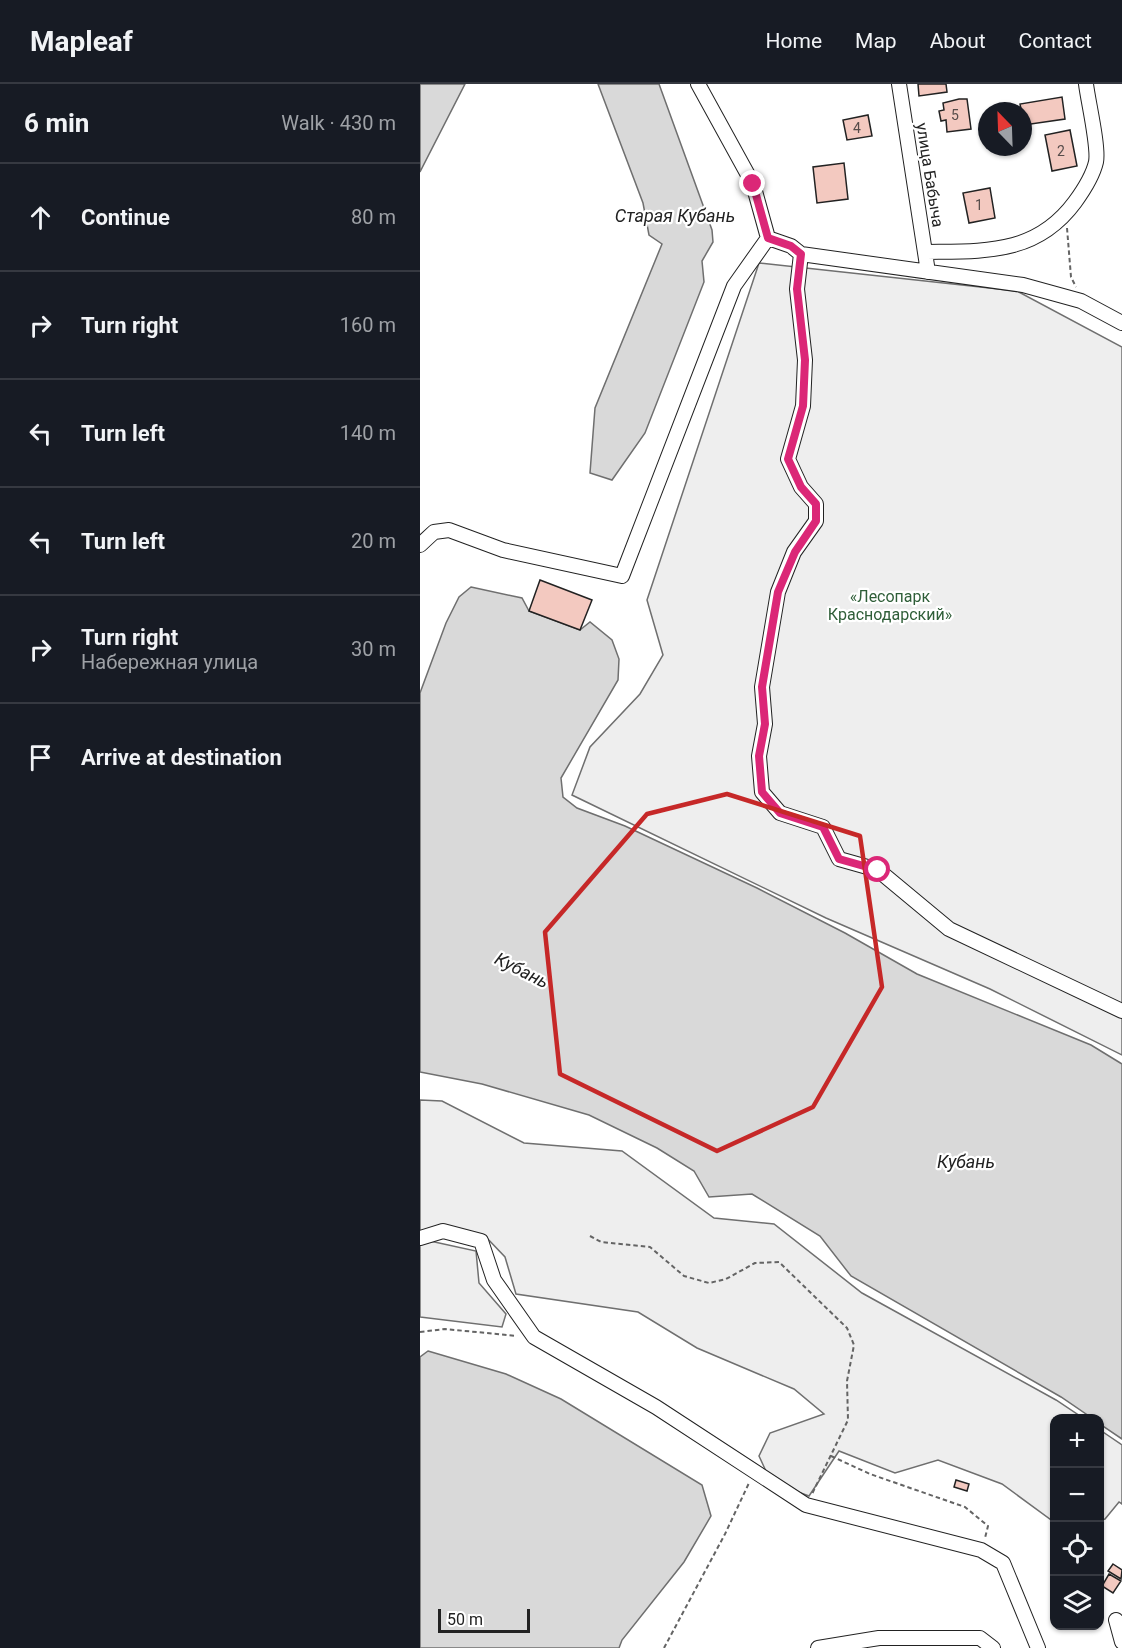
<!DOCTYPE html>
<meta charset="utf-8">
<style>
:root{--surface:#171b24;--page:#242831;--text:#f1f3f6;--muted:#9ea1a6;--line:#363941}
body{margin:0;font-family:Roboto,sans-serif;background:var(--page);color:var(--text)}
.controls{position:absolute;right:18px;bottom:18px;display:grid;overflow:hidden;border-radius:12px;box-shadow:0 2px 4px #0004}
.controls button{width:54px;height:54px;display:grid;place-items:center;padding:0;border:0;border-bottom:2px solid var(--line);background:var(--surface);color:var(--text);font:30px sans-serif}
.compass{position:absolute;left:558px;top:18px;width:54px;height:54px;border-radius:50%;background:var(--surface);box-shadow:0 2px 4px #0004;rotate:337deg}
.scale{position:absolute;left:18px;bottom:15px;width:92px;box-sizing:border-box;padding-left:6px;border:3px solid #222;border-top:0;font-size:16px;line-height:21px;white-space:nowrap;color:#222;-webkit-text-stroke:4px #fff;paint-order:stroke}
.stop{position:absolute;width:18px;height:18px;margin:-14px;border:4px solid #db2777;border-radius:50%;background:#fff}
.stop.end{background:#db2777;border-color:#fff;box-shadow:0 2px 6px #0008}
.list{margin:0;padding:0;list-style:none}
h2{display:flex;justify-content:space-between;align-items:center;height:78px;margin:0;padding:0 24px;font-size:26px}
h2 small{font-size:20px;font-weight:400;color:var(--muted)}
.list li{display:grid;grid-template-columns:39px 1fr auto;gap:18px;align-items:center;box-sizing:border-box;height:108px;padding:0 24px;border-top:2px solid var(--line)}
.list b{display:block;font-size:22px;white-space:nowrap}
.list p{margin:0;font-size:20px;white-space:nowrap;color:var(--muted)}
.list em{font-size:20px;font-style:normal;color:var(--muted)}
.icon{flex:none;width:33px;height:33px;fill:none;stroke:currentColor;stroke-width:2;stroke-linecap:round;stroke-linejoin:round}
.map{position:relative;flex:none;width:702px;height:1564px;overflow:hidden}
header{display:flex;align-items:center;gap:36px;box-sizing:border-box;height:84px;padding:0 30px;background:var(--surface);border-bottom:2px solid var(--line)}
header strong{font-size:28px}
nav{display:flex;gap:33px;margin-inline-start:auto;font-size:21px}
main{display:flex}
aside{flex:1;background:var(--surface)}
.map>svg:first-child{display:block}
.green{fill:#eee;stroke:#6f6f6f;stroke-width:1.5}
.water{fill:#d9d9d9;stroke:#6f6f6f;stroke-width:1.5}
.building{fill:#f3c9c0;stroke:#222;stroke-width:1.5}
.lines{fill:none;stroke-linecap:round;stroke-linejoin:round}
.minor-casing{stroke:#222;stroke-width:16}
.path{stroke:#646464;stroke-width:2;stroke-dasharray:4.5 3;stroke-linecap:butt}
.minor{stroke:#fff;stroke-width:14}
.route{stroke:#db2777;stroke-width:8}
.marked{fill:none;stroke:#c62828;stroke-width:4.5;stroke-linejoin:round}
.labels{text-anchor:middle;dominant-baseline:central;stroke-width:4.5;stroke-linejoin:round;paint-order:stroke}
.number-label{font-size:14px;fill:#564c4a}
.street-label{font-size:16px;fill:#222;stroke:#fff}
.park-label{font-size:16px;fill:#2f5e38;stroke:#fff}
.water-label{font-size:18px;font-style:italic;fill:#222;stroke:#fff}
</style>
<header>
<strong>Mapleaf</strong>
<nav><a>Home</a><a>Map</a><a>About</a><a>Contact</a></nav>
</header>
<main>
<aside>
<h2>6 min<small>Walk · 430 m</small></h2>
<ul class="list">
<li><svg class="icon" aria-label="ahead" viewBox="0 0 24 24"><path d="M12 20V5M6 11l6-6 6 6"/></svg><div><b>Continue</b></div><em>80 m</em></li>
<li><svg class="icon" aria-label="right" viewBox="0 0 24 24"><path d="M7 20v-9h11M14 6l5 5-5 5"/></svg><div><b>Turn right</b></div><em>160 m</em></li>
<li><svg class="icon" aria-label="left" viewBox="0 0 24 24"><path d="M17 20v-9H6M10 6l-5 5 5 5"/></svg><div><b>Turn left</b></div><em>140 m</em></li>
<li><svg class="icon" aria-label="left" viewBox="0 0 24 24"><path d="M17 20v-9H6M10 6l-5 5 5 5"/></svg><div><b>Turn left</b></div><em>20 m</em></li>
<li><svg class="icon" aria-label="right" viewBox="0 0 24 24"><path d="M7 20v-9h11M14 6l5 5-5 5"/></svg><div><b>Turn right</b><p>Набережная улица</p></div><em>30 m</em></li>
<li><svg class="icon" aria-label="arrive" viewBox="0 0 24 24"><path d="M6 21V4h12l-3 4 3 4H6"/></svg><div><b>Arrive at destination</b></div></li>
</ul>
</aside>
<div class="map">
<svg width="702" height="1564" viewBox="0 0 702 1564">
<rect width="100%" height="100%" fill="#fff"/>
<path class="green" d="M339,179L597,207L702,263V971L570,905L406,834L152,711L170,663L220,610L243,571L227,516Z
M0,1016L22,1017L104,1059L202,1067L294,1134L354,1140L442,1209L636,1316L663,1334H634V1438L582,1400L518,1376L475,1389L419,1367L389,1412L351,1398L339,1372L350,1349L404,1330L374,1305L277,1264L218,1228L96,1210L85,1173L64,1151L0,1148Z
M10,1157L56,1167L59,1199L86,1230L82,1243L0,1233V1161Z
M680,1346L702,1361V1420L699,1418L685,1435L680,1436Z"/>
<path class="water" d="M0,0H45L0,88Z
M178,0H239L292,146L293,158L282,177L284,198L225,349L192,396L170,389L175,324L242,160L229,151L223,119Z
M51,503L102,514L109,527L160,546L170,538L192,556L199,575L198,596L141,694L143,713L157,724L205,742L337,804L425,849L497,890L671,961L702,980V1355L680,1340V1334H672L641,1313L431,1192L400,1152L332,1110L289,1113L274,1087L237,1064L169,1031L62,1000L0,988V609L26,539L39,513Z
M8,1267L86,1290L141,1315L282,1401L291,1432L264,1478L202,1556L199,1564H0V1273Z"/>
<path class="building" d="M498,0H526L527,8L499,12Z
M642,13L645,35L604,41L600,20Z
M539,15H547L551,45L527,48L526,36L521,37L519,27L524,26L523,19Z
M448,31L452,52L427,56L423,36Z
M650,46L657,82L632,87L625,51Z
M424,79L428,115L397,119L393,83Z
M570,104L575,134L549,139L543,109Z
M120,496L172,516L160,546L109,527Z
M536,1396L549,1400L547,1407L534,1403Z
M693,1480L702,1486L701,1495L688,1487Z
M689,1490L701,1497L693,1509L682,1502Z"/>
<g class="lines">
<defs>
<path id="minor" d="M479,0L508,188
M348,154L371,162L381,170L603,201L661,217L702,239
M505,168C564,167 616,171 655,118C663,107 673,91 676,78C679,63 668,17 666,0
M381,170L377,205L385,276L383,322L368,375L381,403L396,420V437L374,468L358,508L342,603L345,640L339,672L342,708L360,729L403,743L419,775L458,786L529,845L702,927
M0,461L14,448L29,446L83,466L202,492L314,202L348,154L333,100L278,0
M0,1154L23,1147L61,1157L74,1196L114,1253L236,1323L386,1421L561,1466L583,1479L618,1564
M696,1536L702,1558
M398,1564L459,1554H560L573,1564"/>
</defs>
<use href="#minor" class="minor-casing"/>
<path class="path" d="M647,144L651,193L656,203
M170,1152L181,1158L230,1163L264,1192L289,1199L306,1195L335,1179L359,1178L427,1244L434,1261L427,1297L428,1336L392,1410
M0,1248L25,1245L97,1252
M411,1372L450,1390L545,1423L568,1442L565,1454
M244,1564L305,1450L329,1399"/>
<use href="#minor" class="minor"/>
</g>
<g class="lines">
<path class="route" d="M333,100L348,154L371,162L381,170L377,205L385,276L383,322L368,375L381,403L396,420V437L375,468L358,508L342,603L345,640L339,672L342,708L360,729L403,743L419,775L458,786"/>
</g>
<path class="marked" d="M307,710L440,752L462,903L393,1023L297,1067L140,990L125,848L227,730Z"/>
<g class="labels">
<g class="number-label">
<text x="535" y="31">5</text>
<text x="437" y="44">4</text>
<text x="641" y="67">2</text>
<text x="559" y="121">1</text>
</g>
<g class="street-label">
<text transform="translate(510 91) rotate(81)">улица Бабыча</text>
</g>
<g class="park-label">
<text x="470" y="512">«Лесопарк<tspan x="470" dy="18">Краснодарский»</tspan></text>
</g>
<g class="water-label">
<text x="255" y="131">Старая Кубань</text>
<text transform="translate(102 886) rotate(27)">Кубань</text>
<text x="546" y="1077">Кубань</text>
</g>
</g>
</svg>
<div class="controls">
<button>+</button>
<button>−</button>
<button><svg class="icon" aria-label="locate" viewBox="0 0 24 24"><circle cx="12" cy="12" r="6"/><path d="M12 2v4M12 18v4M2 12h4M18 12h4"/></svg></button>
<button><svg class="icon" aria-label="layers" viewBox="0 0 24 24"><path d="M12 4l9 5-9 5-9-5zM3 14l9 5 9-5"/></svg></button>
</div>
<svg class="compass" viewBox="-18 -18 36 36"><path d="M0-13l5 13h-10z" fill="#e53935"/><path d="M0 13l5-13h-10z" fill="#9ea1a6"/></svg>
<div class="scale">50 m</div>
<div class="stop" style="left:458px;top:786px"></div>
<div class="stop end" style="left:333px;top:100px"></div>
</div>
</main>
